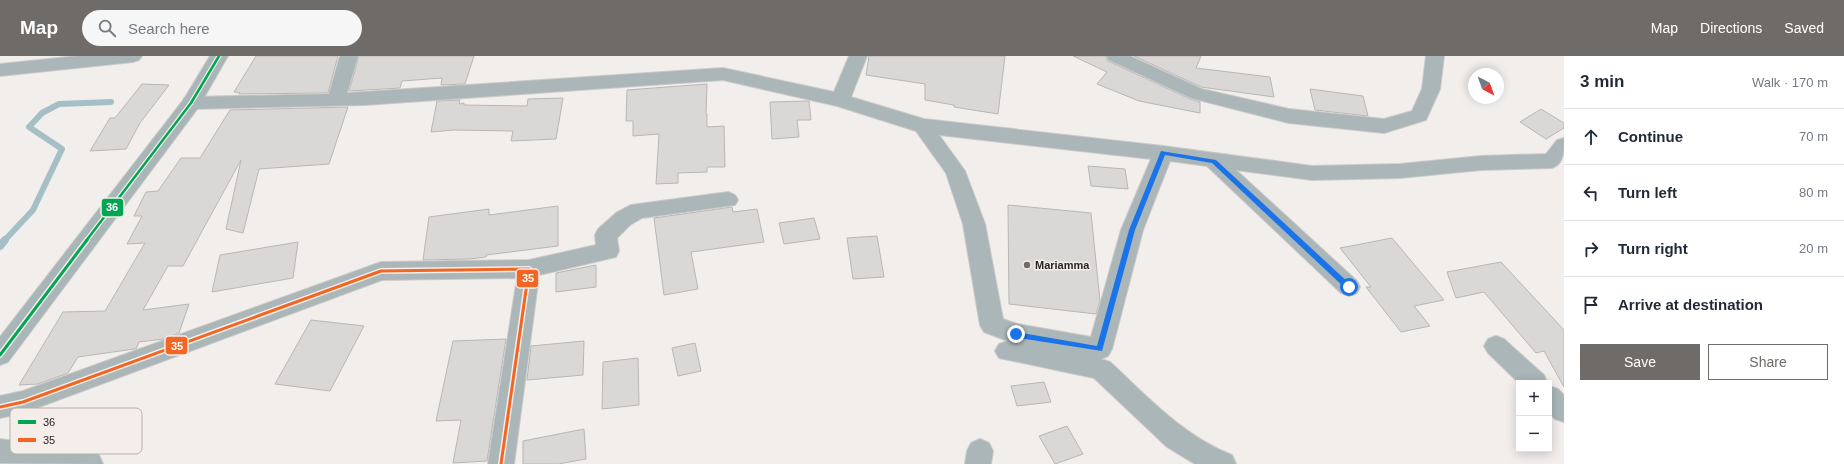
<!DOCTYPE html>
<meta charset="utf-8">
<style>
:root{--surface:#fff;--page:#f6f6f7;--text:#1f2937;--muted:#747a83;--line:#e0e1e3;--accent:#6e6b69}
body{margin:0;font-family:Helvetica,sans-serif;background:var(--page);color:var(--text)}
.controls{position:absolute;right:12px;bottom:12px;display:grid;overflow:hidden;border-radius:0px;box-shadow:0 2px 10px #0003}
.controls button{width:36px;height:36px;display:grid;place-items:center;padding:0;border:0;border-bottom:1px solid var(--line);background:var(--surface);color:var(--text);font:20px sans-serif}
.compass{position:absolute;left:1468px;top:12px;width:36px;height:36px;border-radius:50%;background:var(--surface);box-shadow:0 2px 10px #0003;rotate:139deg}
.stop{position:absolute;width:12px;height:12px;margin:-9px;border:3px solid #1a73e8;border-radius:50%;background:#fff}
.stop.end{background:#1a73e8;border-color:#fff;box-shadow:0 1px 4px #0008}
.list{margin:0;padding:0;list-style:none}
h2{display:flex;justify-content:space-between;align-items:center;height:52px;margin:0;padding:0 16px;font-size:17px}
h2 small{font-size:13px;font-weight:400;color:var(--muted)}
.list li{display:grid;grid-template-columns:26px 1fr auto;gap:12px;align-items:center;box-sizing:border-box;height:56px;padding:0 16px;border-top:1px solid var(--line)}
.list b{display:block;font-size:15px;white-space:nowrap}
.list em{font-size:13px;font-style:normal;color:var(--muted)}
.actions{display:flex;gap:8px;padding:12px 16px}
.actions a{flex:1;padding:9px 0;border:1px solid var(--accent);border-radius:0px;text-align:center;font-size:14px;color:var(--accent)}
.actions .main{background:var(--accent);color:#fff}
.icon{flex:none;width:22px;height:22px;fill:none;stroke:currentColor;stroke-width:2;stroke-linecap:round;stroke-linejoin:round}
.map{position:relative;flex:none;width:1564px;height:408px;overflow:hidden}
header{display:flex;align-items:center;gap:24px;box-sizing:border-box;height:56px;padding:0 20px;background:var(--accent);color:#fff}
header strong{font-size:19px}
nav{display:flex;gap:22px;margin-inline-start:auto;font-size:14px}
.search{width:280px;height:36px;background:var(--page);display:flex;align-items:center;gap:10px;box-sizing:border-box;padding:0 14px;border-radius:22px;color:var(--muted);font-size:15px}
main{display:flex}
aside{flex:1;background:var(--surface)}
.map>svg:first-child{display:block}
.lines{fill:none;stroke-linecap:round;stroke-linejoin:round}
.stream-far1{stroke:#a4bfc6;stroke-width:6}
.stream{stroke:#a4bfc6;stroke-width:8}
.building{fill:#dad7d7;stroke:#b9b6b6}
.minor-casing{stroke:#cdcac9;stroke-width:2}
.major-casing{stroke:#cdcac9;stroke-width:2}
.minor{fill:#aab6b8;fill-rule:evenodd}
.major{fill:#a9b6b8;fill-rule:evenodd}
.bus-1-far1-casing{stroke:#f4edea;stroke-width:5}
.bus-1-casing{stroke:#f4edea;stroke-width:6}
.bus-2-casing{stroke:#f4edea;stroke-width:6}
.bus-1-far1{stroke:#00a651;stroke-width:2.5}
.bus-1{stroke:#00a651;stroke-width:3}
.bus-2{stroke:#f26522;stroke-width:3}
.route{fill:#1a73e8}
.poi-dot{fill:#6e6b69;stroke:#f4edea;stroke-width:1.5}
.labels{text-anchor:middle;dominant-baseline:central;stroke-width:3;stroke-linejoin:round;paint-order:stroke}
.poi-label{font-size:11px;font-weight:bold;fill:#272523;stroke:#f4edea;text-anchor:start}
.key{fill:#f4edea;stroke:#b6b1ae;stroke-width:1}
.key-label{font-size:11px;fill:#272523}
.line-badge{stroke:#f4edea;stroke-width:1.5}
.badge-label{font-size:11px;text-anchor:middle;font-weight:bold;fill:#fff}
</style>
<header>
<strong>Map</strong>
<div class="search"><svg class="icon" aria-label="search" viewBox="0 0 24 24"><circle cx="10" cy="10" r="6"/><path d="M15 15l6 6"/></svg>Search here</div>
<nav><a>Map</a><a>Directions</a><a>Saved</a></nav>
</header>
<main>
<div class="map">
<svg width="1564" height="408" viewBox="0 0 1564 408">
<rect width="100%" height="100%" fill="#f2eeec"/>
<g class="lines">
<path class="stream-far1" d="M4,185L33,154L62,93L29,71L42,57L59,48L111,46"/>
<path class="stream" d="M0,190L5,184"/>
</g>
<path class="building" d="M256,0H338L328,37L239,38L240,37L234,36Z
M359,0H474L465,28L441,29L442,22L402,25L400,32L349,35Z
M869,0H1005L998,58L954,51V49L925,44V28L866,19Z
M1073,0H1105L1108,5L1190,43L1200,46V57L1139,45L1097,28L1107,16Z
M1134,0H1201L1196,12L1270,21L1274,41L1201,31Z
M142,28L169,29L140,67L126,93L90,95L110,62H115Z
M707,28L706,58H707V71L724,70L725,111H707V116L678,117V127L656,128L659,78L633,80V65H626L627,34Z
M1310,33L1363,40L1368,60L1315,54Z
M563,42L556,83L511,85L513,75L453,74L431,76L437,45L460,44L459,48L464,47V49L527,50L528,43Z
M809,45L811,64H797L799,81L772,83L770,46Z
M348,51L329,108L259,113L243,177L226,173L241,104L183,210H168L143,254L189,248L179,277L164,283L139,286L136,293H134L78,301L68,317L38,328L19,329L63,256L105,255L145,187L127,188L142,160H134L146,136L158,135L181,102H200L230,54Z
M1541,53L1564,67V72L1546,83L1520,66Z
M1088,110L1125,113L1128,133L1091,130Z
M1008,149L1091,157L1100,245L1096,258L1009,248Z
M558,150V190L486,199V201L469,203L423,204L429,161L489,153V159Z
M732,151L733,156L757,153L764,186L691,196L698,233L664,239L654,162Z
M814,162L820,183L784,188L779,167Z
M877,180L884,221L853,223L847,182Z
M1392,182L1444,244L1414,250L1430,270L1401,276L1366,231H1371L1340,192Z
M298,186L293,222L212,236L220,199Z
M1501,206L1564,274V331L1544,295L1536,297L1484,236L1456,242L1447,216Z
M596,209V231L556,236V217Z
M311,264L364,270L330,335L275,328Z
M506,283L487,405L453,407L461,364L436,365L453,285Z
M584,285L583,319L527,324L531,290Z
M695,287L701,315L678,320L672,292Z
M638,302L639,349L602,353L603,306Z
M1044,326L1051,346L1017,350L1011,330Z
M1067,370L1083,398L1055,408L1039,380Z
M584,373L586,403L558,408H523V385Z"/>
<g class="lines">
<defs>
<path id="minor" d="M78,0H142L139,4L133,6L0,20V8Z
M340,0H358L347,37L723,12L834,36L849,0H867L851,41L924,63L1163,90L1312,110L1400,108L1481,100L1546,98L1557,84L1564,82C1564,95 1564,108 1552,112L1481,114L1400,122L1312,124L1236,114L1357,225L1360,231L1357,237L1349,240L1341,237L1207,110L1170,105L1143,174L1112,293L1108,300L1101,303L1110,306C1148,341 1183,380 1232,399L1236,408H1195L1167,391L1094,322L999,302L995,295L999,288L1008,285L984,276L980,269L963,168L946,117L916,75L837,50L723,24L365,49L191,53L184,52L182,47L184,42L191,41L329,38ZM939,79L1151,103L1121,174L1091,281L1017,268L1003,263L985,168L965,115Z
M1106,0H1130L1202,33L1289,53L1384,63L1412,55L1422,33L1426,0H1444L1440,33L1426,64L1384,77L1289,67L1191,42L1109,4Z
M728,136L735,139L738,144L735,149L642,162L630,169L617,182L619,195L616,201L539,219L514,408H488L517,222L382,224L23,357L0,362V340L23,335L381,206L529,204L596,189L595,179L598,173L616,157L631,149Z
M1496,280L1504,283L1544,319L1547,327H1519L1488,297L1484,290L1488,283Z
M1549,330L1558,333L1564,339V366L1555,363L1549,357Z
M0,383L90,396L99,399L103,408L0,407Z
M980,383L989,387L993,395L991,408H965L967,395L971,387Z"/>
<path id="major" d="M210,0H228L198,52L8,306L0,309V281L184,43Z"/>
</defs>
<use href="#minor" class="minor-casing"/>
<use href="#major" class="major-casing"/>
<use href="#minor" class="minor"/>
<use href="#major" class="major"/>
<defs>
<path id="bus-1-far1" d="M86,185L191,47L219,0"/>
<path id="bus-1" d="M0,299L87,184"/>
<path id="bus-2" d="M0,351L23,346L381,215L529,213L501,408"/>
</defs>
<use href="#bus-1-far1" class="bus-1-far1-casing"/>
<use href="#bus-1" class="bus-1-casing"/>
<use href="#bus-2" class="bus-2-casing"/>
<use href="#bus-1-far1" class="bus-1-far1"/>
<use href="#bus-1" class="bus-1"/>
<use href="#bus-2" class="bus-2"/>
</g>
<path class="route" d="M1161,95L1216,104L1351,229V233H1346L1212,107L1165,99L1135,174L1102,295L1013,281V276H1016L1097,290L1129,174Z"/>
<circle class="poi-dot" cx="1027" cy="209" r="4"/>
<g class="labels">
<g class="poi-label">
<text x="1035" y="209">Mariamma</text>
</g>
</g>
<rect x="10" y="352" width="132" height="46" rx="6" class="key"/>
<rect x="18" y="364" width="18" height="4" fill="#00a651"/>
<rect x="18" y="382" width="18" height="4" fill="#f26522"/>
<g class="key-label">
<text x="43" y="370">36</text>
<text x="43" y="388">35</text>
</g>
<g class="line-badge">
<rect x="101" y="142" width="23" height="19" rx="4" fill="#00a651"/>
<rect x="516" y="213" width="23" height="19" rx="4" fill="#f26522"/>
<rect x="165" y="280" width="23" height="19" rx="4" fill="#f26522"/>
</g>
<g class="badge-label">
<text x="112" y="155">36</text>
<text x="528" y="226">35</text>
<text x="177" y="294">35</text>
</g>
</svg>
<div class="controls">
<button>+</button>
<button>−</button>
</div>
<svg class="compass" viewBox="-18 -18 36 36"><path d="M0-13l5 13h-10z" fill="#e53935"/><path d="M0 13l5-13h-10z" fill="#747a83"/></svg>
<div class="stop" style="left:1349px;top:231px"></div>
<div class="stop end" style="left:1016px;top:278px"></div>
</div>
<aside>
<h2>3 min<small>Walk · 170 m</small></h2>
<ul class="list">
<li><svg class="icon" aria-label="ahead" viewBox="0 0 24 24"><path d="M12 20V5M6 11l6-6 6 6"/></svg><div><b>Continue</b></div><em>70 m</em></li>
<li><svg class="icon" aria-label="left" viewBox="0 0 24 24"><path d="M17 20v-9H6M10 6l-5 5 5 5"/></svg><div><b>Turn left</b></div><em>80 m</em></li>
<li><svg class="icon" aria-label="right" viewBox="0 0 24 24"><path d="M7 20v-9h11M14 6l5 5-5 5"/></svg><div><b>Turn right</b></div><em>20 m</em></li>
<li><svg class="icon" aria-label="arrive" viewBox="0 0 24 24"><path d="M6 21V4h12l-3 4 3 4H6"/></svg><div><b>Arrive at destination</b></div></li>
</ul>
<div class="actions"><a class="main">Save</a><a>Share</a></div>
</aside>
</main>
